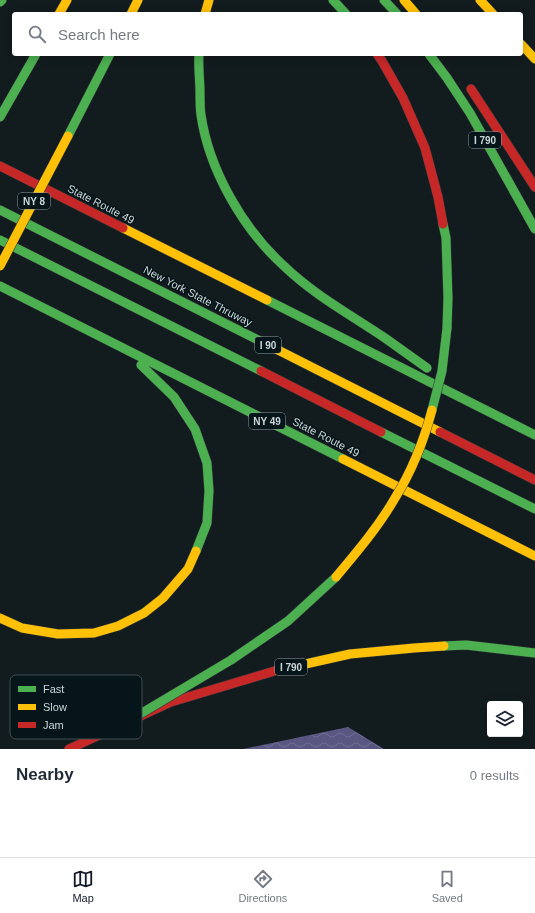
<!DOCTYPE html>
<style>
:root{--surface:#fff;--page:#f2f2f3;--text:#1f2937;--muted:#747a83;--line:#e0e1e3;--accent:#111827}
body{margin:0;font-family:Helvetica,sans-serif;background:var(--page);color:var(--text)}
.controls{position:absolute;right:12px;bottom:12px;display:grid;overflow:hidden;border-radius:4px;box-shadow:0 2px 10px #0003}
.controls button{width:36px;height:36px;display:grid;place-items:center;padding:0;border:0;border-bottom:1px solid var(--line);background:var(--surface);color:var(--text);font:20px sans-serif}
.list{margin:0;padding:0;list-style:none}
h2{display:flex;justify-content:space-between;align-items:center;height:52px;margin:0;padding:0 16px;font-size:17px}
h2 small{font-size:13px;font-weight:400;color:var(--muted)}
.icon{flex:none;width:22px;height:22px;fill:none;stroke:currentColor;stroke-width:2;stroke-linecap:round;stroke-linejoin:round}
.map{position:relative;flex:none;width:535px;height:749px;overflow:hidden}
.search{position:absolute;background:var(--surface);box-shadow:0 2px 10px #0003;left:12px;right:12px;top:12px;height:44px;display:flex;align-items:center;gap:10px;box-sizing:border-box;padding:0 14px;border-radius:4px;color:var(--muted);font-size:15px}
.sheet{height:108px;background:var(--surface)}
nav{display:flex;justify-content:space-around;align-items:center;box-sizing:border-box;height:56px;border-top:1px solid var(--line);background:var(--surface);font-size:11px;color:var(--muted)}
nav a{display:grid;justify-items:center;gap:2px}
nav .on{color:var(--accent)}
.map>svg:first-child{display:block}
.water{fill:url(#water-waves)}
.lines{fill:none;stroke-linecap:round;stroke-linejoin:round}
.fast-casing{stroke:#313739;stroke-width:10}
.slow-casing{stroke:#313739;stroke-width:10}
.jam-casing{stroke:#313739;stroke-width:10}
.fast{stroke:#4caf50;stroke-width:9}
.slow{stroke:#ffc107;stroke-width:9}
.jam{stroke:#c62828;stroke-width:9}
.fast-bridge-casing{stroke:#313739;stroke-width:10;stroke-linecap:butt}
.slow-bridge-casing{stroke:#313739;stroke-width:10;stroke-linecap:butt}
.fast-bridge{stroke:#4caf50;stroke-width:9}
.slow-bridge{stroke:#ffc107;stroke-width:9}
.labels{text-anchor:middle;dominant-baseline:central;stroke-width:3;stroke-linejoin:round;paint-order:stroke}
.shield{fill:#051519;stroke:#909c9f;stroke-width:1}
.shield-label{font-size:10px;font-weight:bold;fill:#ccd6d9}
.street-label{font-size:11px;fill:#ccd6d9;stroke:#051519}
.key{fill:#051519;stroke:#414f53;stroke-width:1}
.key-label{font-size:11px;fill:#ccd6d9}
</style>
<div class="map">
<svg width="535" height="749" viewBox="0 0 535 749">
<defs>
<pattern id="water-waves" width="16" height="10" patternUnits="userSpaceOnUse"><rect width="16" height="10" fill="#595782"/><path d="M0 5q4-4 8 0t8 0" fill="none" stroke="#706e93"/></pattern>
</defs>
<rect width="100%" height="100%" fill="#121b1d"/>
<path class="water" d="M348,727L384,749H243Z"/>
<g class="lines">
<defs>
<path id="fast" d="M333,0L346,14
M384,0L397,14
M0,2L2,0
M199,54C198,67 200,80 200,93C200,100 200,108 201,115C209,170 243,229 284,266C314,295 351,315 385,338C399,348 413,358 427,368
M429,54L447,78L470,113L535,229
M0,117L36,54
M68,136L110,54
M0,210L278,350
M443,224L446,238L448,298L447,328
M0,240L261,371
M0,286L343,459
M267,300L535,435
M141,365L174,397L195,429L207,463L209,491L207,523L196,551
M381,432L535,509
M444,646L466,645L535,653"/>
<path id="slow" d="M404,0L416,14
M480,0L493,14
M59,14L67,0
M131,14L138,0
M205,14L209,0
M521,44L535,59
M123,228L267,300
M278,350L440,432
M343,459L535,556
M0,618L22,628L58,634L94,633L118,626L144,613L163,598L188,569L196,551
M292,667L350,654L414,648L444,646"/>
<path id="jam" d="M377,54L382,61L403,98L425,148L438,197L443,224
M471,89L535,187
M0,166L123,228
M261,371L381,432
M440,432L535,480
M69,749L171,702L278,670L292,667"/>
</defs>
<use href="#fast" class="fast-casing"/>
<use href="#slow" class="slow-casing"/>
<use href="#jam" class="jam-casing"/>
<use href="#fast" class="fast"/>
<use href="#slow" class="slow"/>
<use href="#jam" class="jam"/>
<defs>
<path id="fast-bridge" d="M432,410L442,371L447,328
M125,723L231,660L288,621L336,577"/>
<path id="slow-bridge" d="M0,266L68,136
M336,577C357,552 379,526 395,498C412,471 424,440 432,410"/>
</defs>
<use href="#fast-bridge" class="fast-bridge-casing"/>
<use href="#slow-bridge" class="slow-bridge-casing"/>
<use href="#fast-bridge" class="fast-bridge"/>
<use href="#slow-bridge" class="slow-bridge"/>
</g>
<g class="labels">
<g class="shield">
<rect x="469" y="132" width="32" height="16" rx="3"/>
<rect x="18" y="193" width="32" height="16" rx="3"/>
<rect x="255" y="337" width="26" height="16" rx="3"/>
<rect x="249" y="413" width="36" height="16" rx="3"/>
<rect x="275" y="659" width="32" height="16" rx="3"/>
</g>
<g class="shield-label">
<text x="485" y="140">I 790</text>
<text x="34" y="201">NY 8</text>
<text x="268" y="345">I 90</text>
<text x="267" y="421">NY 49</text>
<text x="291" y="667">I 790</text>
</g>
<g class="street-label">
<text transform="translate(101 204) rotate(27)">State Route 49</text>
<text transform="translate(198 296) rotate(27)">New York State Thruway</text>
<text transform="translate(326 437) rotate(27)">State Route 49</text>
</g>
</g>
<rect x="10" y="675" width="132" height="64" rx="6" class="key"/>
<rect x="18" y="686" width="18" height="6" fill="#4caf50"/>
<rect x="18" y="704" width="18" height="6" fill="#ffc107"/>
<rect x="18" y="722" width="18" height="6" fill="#c62828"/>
<g class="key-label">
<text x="43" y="693">Fast</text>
<text x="43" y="711">Slow</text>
<text x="43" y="729">Jam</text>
</g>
</svg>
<div class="controls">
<button><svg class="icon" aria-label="layers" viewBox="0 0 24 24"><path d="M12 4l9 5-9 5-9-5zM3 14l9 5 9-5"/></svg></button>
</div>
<div class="search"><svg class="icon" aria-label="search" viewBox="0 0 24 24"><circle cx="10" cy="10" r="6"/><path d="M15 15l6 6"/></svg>Search here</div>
</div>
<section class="sheet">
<h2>Nearby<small>0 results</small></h2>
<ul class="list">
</ul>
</section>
<nav>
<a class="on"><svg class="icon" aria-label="map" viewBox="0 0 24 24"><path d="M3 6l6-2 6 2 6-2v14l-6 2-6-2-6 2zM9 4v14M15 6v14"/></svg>Map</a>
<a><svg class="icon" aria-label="directions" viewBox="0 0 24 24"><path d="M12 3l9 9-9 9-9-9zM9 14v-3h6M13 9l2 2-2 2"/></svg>Directions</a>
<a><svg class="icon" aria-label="saved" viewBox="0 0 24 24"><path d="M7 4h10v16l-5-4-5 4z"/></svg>Saved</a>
</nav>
